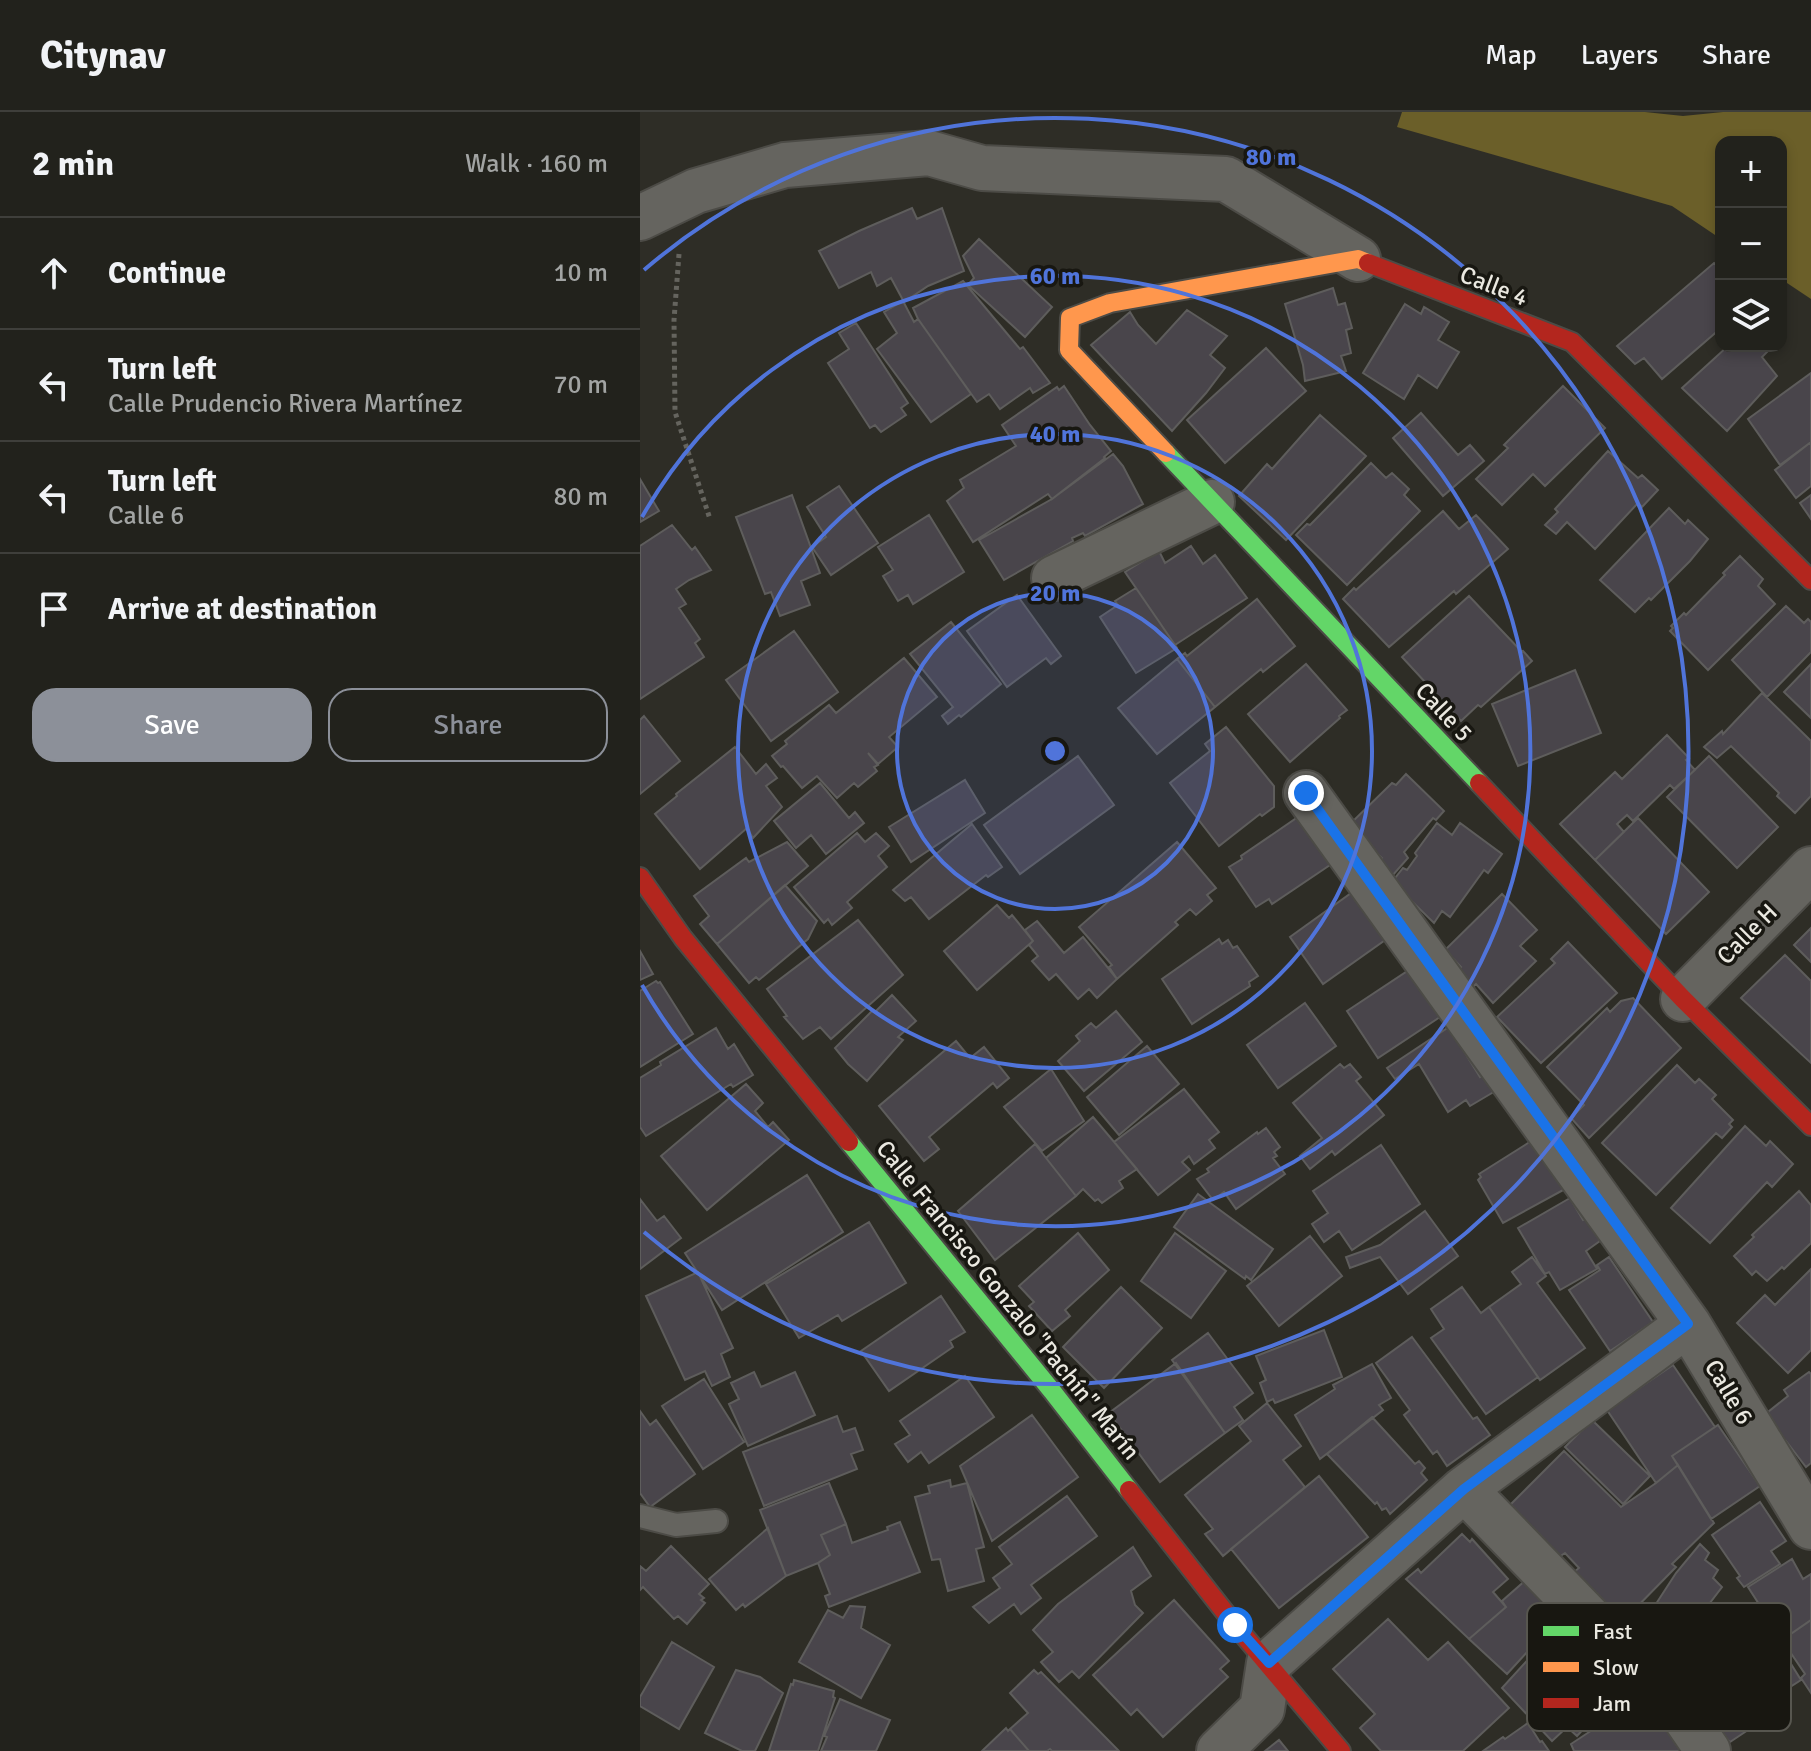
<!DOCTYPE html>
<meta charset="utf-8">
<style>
:root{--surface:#22221c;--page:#2a2a25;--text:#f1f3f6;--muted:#a2a4a3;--line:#3f3f3b;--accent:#8c9099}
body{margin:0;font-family:Signika,sans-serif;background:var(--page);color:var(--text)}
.controls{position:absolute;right:24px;top:24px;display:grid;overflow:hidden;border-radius:16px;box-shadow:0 4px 12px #0003}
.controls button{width:72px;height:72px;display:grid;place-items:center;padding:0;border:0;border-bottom:2px solid var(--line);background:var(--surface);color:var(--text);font:40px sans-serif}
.stop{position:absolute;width:24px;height:24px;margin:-18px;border:6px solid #1a73e8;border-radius:50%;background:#fff}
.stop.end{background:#1a73e8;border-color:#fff;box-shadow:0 2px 8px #0008}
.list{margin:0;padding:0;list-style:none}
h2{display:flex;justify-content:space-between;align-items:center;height:104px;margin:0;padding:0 32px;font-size:34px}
h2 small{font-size:26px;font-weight:400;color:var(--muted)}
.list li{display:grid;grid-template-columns:52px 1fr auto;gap:24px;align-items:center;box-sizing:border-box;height:112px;padding:0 32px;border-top:2px solid var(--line)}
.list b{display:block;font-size:30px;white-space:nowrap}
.list p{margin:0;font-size:26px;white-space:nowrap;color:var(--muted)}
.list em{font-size:26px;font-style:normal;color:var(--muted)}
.actions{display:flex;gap:16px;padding:24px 32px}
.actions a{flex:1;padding:18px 0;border:2px solid var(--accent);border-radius:24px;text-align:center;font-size:28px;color:var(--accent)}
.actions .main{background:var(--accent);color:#fff}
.icon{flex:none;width:44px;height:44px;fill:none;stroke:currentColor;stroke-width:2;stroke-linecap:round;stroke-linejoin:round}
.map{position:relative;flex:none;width:1171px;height:1639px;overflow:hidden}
header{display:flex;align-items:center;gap:48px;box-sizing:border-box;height:112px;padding:0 40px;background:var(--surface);border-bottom:2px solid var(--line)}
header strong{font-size:38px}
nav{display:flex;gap:44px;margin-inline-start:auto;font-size:28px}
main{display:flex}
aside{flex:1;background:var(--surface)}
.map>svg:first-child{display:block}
.forest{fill:#6b5f29}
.building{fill:#49454b;stroke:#5e5d5c;stroke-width:2}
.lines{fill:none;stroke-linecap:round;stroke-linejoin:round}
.lane-casing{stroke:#4c4b46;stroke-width:26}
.street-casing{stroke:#4c4b46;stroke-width:48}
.fast-casing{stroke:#4c4b46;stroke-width:22}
.slow-casing{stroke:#4c4b46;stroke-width:22}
.jam-casing{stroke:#4c4b46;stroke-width:22}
.path{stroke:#65645e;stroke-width:5;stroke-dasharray:4 4;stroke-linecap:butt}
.lane{stroke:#65645f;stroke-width:22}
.street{stroke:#65645f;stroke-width:44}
.fast{stroke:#63d668;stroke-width:18}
.slow{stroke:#ff974d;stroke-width:18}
.jam{stroke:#b3261e;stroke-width:18}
.route{stroke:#1a73e8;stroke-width:10}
.ring{fill:none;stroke:#5074da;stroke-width:4}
.labels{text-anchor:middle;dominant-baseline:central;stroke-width:7;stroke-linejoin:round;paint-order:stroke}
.street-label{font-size:24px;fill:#eae8e0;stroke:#181711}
.key{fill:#181711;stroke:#57564f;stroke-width:2}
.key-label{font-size:22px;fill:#eae8e0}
.centre{fill:#5074da;stroke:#181711;stroke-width:4}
.ring-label{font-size:24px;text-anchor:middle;font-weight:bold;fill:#5074da;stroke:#181711;stroke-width:7;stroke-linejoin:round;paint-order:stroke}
</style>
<header>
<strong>Citynav</strong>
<nav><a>Map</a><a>Layers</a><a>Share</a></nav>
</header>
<main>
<aside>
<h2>2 min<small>Walk · 160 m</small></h2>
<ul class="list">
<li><svg class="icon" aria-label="ahead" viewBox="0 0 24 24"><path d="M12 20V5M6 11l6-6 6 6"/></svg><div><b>Continue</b></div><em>10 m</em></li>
<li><svg class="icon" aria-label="left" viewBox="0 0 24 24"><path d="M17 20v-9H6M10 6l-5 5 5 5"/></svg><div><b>Turn left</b><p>Calle Prudencio Rivera Martínez</p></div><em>70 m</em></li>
<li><svg class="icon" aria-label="left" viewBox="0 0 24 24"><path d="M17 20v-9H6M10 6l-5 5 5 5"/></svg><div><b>Turn left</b><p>Calle 6</p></div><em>80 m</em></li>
<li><svg class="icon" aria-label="arrive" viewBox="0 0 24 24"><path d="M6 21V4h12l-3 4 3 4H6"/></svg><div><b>Arrive at destination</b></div></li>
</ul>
<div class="actions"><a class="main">Save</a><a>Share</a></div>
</aside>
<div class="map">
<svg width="1171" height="1639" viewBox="0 0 1171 1639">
<rect width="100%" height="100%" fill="#2e2d26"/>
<path class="forest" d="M762,0H1005L1043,4L1083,0H1171V187L1141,167V30H1081V127L1032,94L757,15Z"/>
<path class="building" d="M272,96L277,107L302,96L324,159L288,174L264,190L251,166L237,174L231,160L199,176L179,139L219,119Z
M339,127L412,195L385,225L328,173L334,166L323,144Z
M1074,151L1081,158V216L1022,267L1004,246L995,252L977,234Z
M323,169L380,237L383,235L410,271L393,281L390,276L360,297L349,282L337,290L278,207L273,196Z
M693,176L698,193L705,191L712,216L706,218L711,241L701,244L706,259L665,269L663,253L645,192Z
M263,189L274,210L278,207L331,282L291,310L237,237L257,221L244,200Z
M765,192L781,202L784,195L809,210L798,228L819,240L797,276L778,263L764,287L723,261Z
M547,198L587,224L570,243L585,256L566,281L532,319L451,233L490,200L498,213L516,232Z
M216,211L268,291L261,296L266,303L241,320L235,313L230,316L188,251L209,237L199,221Z
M1088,234H1133L1122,245L1137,264L1087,319L1042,276Z
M626,236L666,279L585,351L547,308Z
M1171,261V330L1140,353L1108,307Z
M424,274L450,313L471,339L464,345L465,346L412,387L408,382L333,430L307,389L324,376L320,368L376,334L362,313L417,275L419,278Z
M923,274L965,316L905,374L893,362L862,393L836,367L868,336L864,333Z
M781,301L818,343L830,333L844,349L803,384L753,326Z
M680,303L726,344L646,428L599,384L627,352L632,357Z
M1171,330V374L1156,386L1135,358Z
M968,339L998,366L1002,363L1018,378L1002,395L998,391L955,437L927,410L916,422L905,413L918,400L915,397Z
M473,342L483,354L503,392L445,424L443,421L432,426L433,429L364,468L339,428L412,387Z
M731,351L746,366L752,361L769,377L764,383L780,399L707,473L656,423L667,412L670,413Z
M0,367L19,399L0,410Z
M199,374L238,431L191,463L172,435L186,425L167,395Z
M152,383L180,461L161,469L170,493L140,504L131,480L125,482L96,405Z
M1171,383V407L1160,391Z
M1029,396L1045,412L1048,408L1068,427L1050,449L1011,488L1009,486L995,500L960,468Z
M803,399L819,417L836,403L868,437L816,482L814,479L749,535L703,487L714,476L716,478Z
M289,403L324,460L273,492L268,483L258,489L243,464L253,458L238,435Z
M32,413L52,438L55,435L71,458L49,468L36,477L46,492L39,496L60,527L55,531L64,545L0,587V434Z
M551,434L563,452L575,443L607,486L535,533L485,460L519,439L525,451Z
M1100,444L1123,467L1118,474L1135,492L1068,558L1030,519L1033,516L1031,514L1044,501L1046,503L1085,463L1083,461Z
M496,476L537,536L496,561L460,505L478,493L475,489Z
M377,483L421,544L411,552L406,546L367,575L327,519Z
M829,484L882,540L883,539L892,549L841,595L838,593L821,609L762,545Z
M617,487L655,534L623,560L621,557L575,595L537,547L545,541L547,544Z
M1146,494L1164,511L1168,507L1171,510V540L1127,585L1092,548Z
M311,510L361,572L321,605L319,603L308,612L302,604L313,595L270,542Z
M154,519L198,580L131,629L86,568Z
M264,546L297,585L249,625L258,635L238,652L228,641L238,653L234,655L237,659L218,675L214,671L197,686L177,664L162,676L143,654L141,655L132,644L147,632L145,629L189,593L196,601Z
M537,547L575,595L517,642L478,596Z
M666,552L707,598L699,604L700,606L650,650L608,602Z
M1171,552V606L1144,580Z
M935,558L961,621L878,654L852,592Z
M1122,581L1171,629V684L1155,701L1137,684L1139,681L1091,634L1077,646L1064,635L1082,619L1083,622Z
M4,604L40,649L0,682V608Z
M586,615L634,674V695L622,704L620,702L579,734L530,671L570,639L565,632Z
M1027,623L1049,646L1046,648L1055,658L1034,677L1030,673L993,709L987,703L977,712L984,720L955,748L920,712L975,660L982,667Z
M95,635L116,662L126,652L137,666L126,674L142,695L113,726L107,716L60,757L15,702L37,684L36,682Z
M438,644L474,693L380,762L344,713Z
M1069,644L1138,715L1097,756L1027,685Z
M766,662L804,699L796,708L793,706L764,740L768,746L752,764L738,751L742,746L708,714L752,671L756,673Z
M325,668L345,701L271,750L249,715Z
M180,671L209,706L215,700L224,711L186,742L171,723L156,736L134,709Z
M658,705L690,753L632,792L629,787L616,795L589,755L602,747L601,744Z
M998,706L1069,780L1026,822L955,748Z
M797,711L812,723L820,711L862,742L848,761L844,758L810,805L802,799L794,811L752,770L763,756L767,758L777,744L775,741Z
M332,712L362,755L348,765L346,763L289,807L271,785L265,789L253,778Z
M217,721L225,730L236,721L249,734L238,744L247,755L207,790L212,796L192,813L188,807L184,811L154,775Z
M147,730L168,754L77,832L60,812L69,804L54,784L106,746L109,750Z
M537,730L576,776L567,783L572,789L556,803L550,797L535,810L538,813L477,867L469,855L472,853L439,815Z
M145,773L177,809L168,827L119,868L116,865L109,871L77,832Z
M714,779L748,826L683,872L650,825Z
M862,782L897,818L880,834L896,849L853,891L836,872L832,876L817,859L821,855L805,838Z
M357,793L369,806L372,803L393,829L337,878L304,839Z
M218,808L263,863L191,927L180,915L163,927L144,905L147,904L127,877Z
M397,809L424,841L443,825L477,867L457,886L449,877L438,887L416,862L409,868L392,849L398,844L389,833L393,829L385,818Z
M1171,816V850L1154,833Z
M579,827L582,832L588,828L593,836L597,834L618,864L609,870L610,874L552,912L522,867Z
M928,830L977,881L901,951L857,905L915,851L911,847Z
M0,839L13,862L0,868Z
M1145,843L1171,869V951L1101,886Z
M769,858L800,905L738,946L707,899Z
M16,869L18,871L20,870L53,922L0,955V879Z
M252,883L276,909L258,925L263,928L227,969L208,952L195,936L233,898L235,900Z
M993,886L1041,936L949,1026L931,1006L944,993L907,955L967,896L970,900L981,889Z
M665,891L696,934L638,976L607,933Z
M476,899L502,930L444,979L418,949L440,929L436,924L451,911L456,916Z
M809,915L840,965L846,961L857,978L830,994L826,988L808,1000L779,952L755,967L747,956Z
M76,916L88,937L94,932L113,963L93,975L91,972L6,1024L0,1015V966L21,953L20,950Z
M316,929L330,946L344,935L369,966L357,976L353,971L289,1025L299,1037L284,1049L239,994Z
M507,934L539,972L479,1023L447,985Z
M700,952L704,956L710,952L721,965L716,969L744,1003L695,1043L692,1039L670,1057L660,1044L682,1026L653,991Z
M1037,953L1055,971L1059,967L1076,983L1072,987L1093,1008L1089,1012L1092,1015L1082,1026L1076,1021L1016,1083L962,1031Z
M411,957L444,1009L402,1039L364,995Z
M106,972L123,991L115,999L128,1015L133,1010L149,1028L67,1098L21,1044Z
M544,977L579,1020L569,1028L575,1036L554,1052L549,1044L542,1050L550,1058L518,1083L474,1030Z
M453,1005L497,1057L479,1069L483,1076L462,1091L458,1087L455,1089L443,1077L436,1084L406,1046Z
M1105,1014L1126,1034L1130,1029L1153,1052L1132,1075L1127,1070L1070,1131L1031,1096Z
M626,1016L640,1035L634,1040L637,1044L633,1046L645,1062L596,1097L584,1080L573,1088L557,1067L569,1060L567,1057L617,1020L618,1022Z
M896,1026L925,1077L863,1111L838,1068L841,1065L839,1062Z
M395,1032L436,1084L355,1148L318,1099Z
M741,1033L780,1092L712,1138L699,1119L684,1130L672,1112L688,1101L673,1079Z
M167,1063L203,1120L82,1198L45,1141Z
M1159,1079L1171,1093V1131L1144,1157L1142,1155L1127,1169L1116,1159L1112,1163L1094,1144L1114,1125L1112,1123Z
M558,1082L633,1137L611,1168L606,1164L605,1167L534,1115Z
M930,1086L943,1108L948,1106L960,1129L946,1139L957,1157L920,1178L909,1160L905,1162L878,1116Z
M0,1087L17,1109L24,1104L41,1126L0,1157Z
M785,1099L818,1144L768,1182L740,1145L710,1156L706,1145L740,1133Z
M229,1110L266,1171L202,1209L198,1203L159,1226L126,1172Z
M438,1121L469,1158L425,1198L430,1204L412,1219L389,1194L394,1190L379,1174Z
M535,1121L586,1159L551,1206L501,1169Z
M670,1124L702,1164L639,1214L607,1174Z
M892,1145L906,1164L897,1171L945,1236L900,1268L849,1195L881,1172L872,1160Z
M969,1145L1013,1210L970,1239L929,1178L960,1158L957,1153Z
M1171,1157V1238L1148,1261L1097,1211L1125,1183L1135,1193Z
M58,1160L93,1236L81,1242L90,1265L72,1274L65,1259L45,1268L6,1184Z
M481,1175L522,1216L464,1276L423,1235Z
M822,1175L841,1201L849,1195L898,1265L846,1302L791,1226L804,1217L791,1197Z
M301,1184L325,1220L310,1229L313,1235L249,1279L221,1239Z
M684,1218L702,1265L635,1291L633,1287L627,1290L620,1271L626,1268L616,1244Z
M568,1221L613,1281L594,1295L603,1308L585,1321L532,1248Z
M772,1225L833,1307L837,1305L850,1323L807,1354L797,1339L793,1342L764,1303L770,1298L736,1251Z
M536,1251L585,1321L520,1370L469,1301Z
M732,1252L751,1286L739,1293L743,1298L680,1347L655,1303L695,1277L693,1273Z
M1033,1253L1075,1315L1032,1344L1038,1353L1016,1371L967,1298Z
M114,1260L121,1275L155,1260L175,1303L108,1334L89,1292L99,1287L91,1271Z
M1169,1260L1171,1262V1351L1166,1355L1146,1329L1143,1331L1123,1304L1148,1284L1144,1278Z
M325,1264L354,1305L289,1351L281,1340L268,1350L255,1332L270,1323L260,1309Z
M64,1267L104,1330L63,1357L22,1294Z
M627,1291L661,1334L643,1348L665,1375L583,1444L565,1422L573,1417L545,1383L611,1329L599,1314Z
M0,1299L10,1313L16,1308L55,1362L10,1395L0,1381Z
M392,1303L438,1365L352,1429L320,1354Z
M197,1304L203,1320L215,1316L223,1338L211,1342L217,1357L124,1394L103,1340Z
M732,1305L775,1352L779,1349L785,1356L781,1361L787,1368L750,1402L746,1396L742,1398L737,1390L735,1392L687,1342Z
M952,1308L1010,1364L983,1392L925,1335Z
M1078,1313L1120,1374L1071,1407L1032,1344Z
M924,1339L981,1395L1016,1371L1038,1353L1074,1411L1032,1452L1036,1455L983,1509L934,1460L939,1456L925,1441L919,1445L864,1399Z
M679,1364L728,1425L639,1496L591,1437Z
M310,1368L311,1375L327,1371L344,1435L336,1437L344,1469L308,1479L300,1447L292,1448L275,1385L290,1381L288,1374Z
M189,1371L206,1412L181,1423L190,1443L178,1451L146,1464L120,1398Z
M427,1384L457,1424L391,1473L401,1486L381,1502L374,1492L349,1511L333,1495L360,1476L353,1466L372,1452L359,1435Z
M1120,1390L1146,1429L1131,1439L1140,1452L1104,1475L1097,1466L1100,1464L1072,1423Z
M260,1410L280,1460L189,1495L185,1484L190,1482L178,1451L190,1443L181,1423L206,1412L212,1431L248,1418L247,1415Z
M128,1416L146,1464L105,1495L103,1492L96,1498L69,1467Z
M822,1422L830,1430L832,1427L868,1467L853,1480L866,1495L829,1527L766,1467L778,1457L781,1461Z
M1060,1432L1069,1441L1065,1448L1078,1458L1073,1466L1082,1475L1060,1504L1035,1549L1013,1531L1017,1526L1001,1515L1036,1461Z
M31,1434L69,1472L59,1482L64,1486L61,1488L65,1491L47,1512L38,1504L34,1507L3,1475L0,1478V1454L6,1459Z
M493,1435L511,1464L491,1479L495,1493L503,1501L439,1566L432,1559L419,1570L401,1550L413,1540L393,1518L418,1492Z
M1152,1447L1163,1467L1171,1462V1508L1142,1528L1108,1475Z
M887,1467L923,1501L867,1562L829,1527L866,1495L862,1489Z
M534,1488L589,1549L580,1557L588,1565L523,1625L497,1597L491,1603L453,1563Z
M210,1494L225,1495L221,1516L250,1533L221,1586L159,1550L188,1498L203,1506Z
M748,1507L788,1548L808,1530L869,1596L823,1639H741L720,1616L735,1602L693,1557Z
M1171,1508V1581L1161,1566L1165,1562L1142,1528Z
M32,1530L74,1555L39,1617L0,1594V1585Z
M904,1530L936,1558L948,1545V1539L991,1576L980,1590L972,1585L937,1624L927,1615L912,1629L862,1576Z
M1138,1531L1161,1568L1125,1591L1132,1602L1090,1630L1085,1625L1082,1626L1056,1579Z
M96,1558L120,1565L143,1581L115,1639H102L65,1621Z
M394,1558L398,1562L401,1560L479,1639H412L410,1637L407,1639H389L370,1617L388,1601L370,1581Z
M154,1568L194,1579L193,1585L195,1586L178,1639H129L151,1572L153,1573Z
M200,1587L250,1608L236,1639H181L187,1625L184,1624Z
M999,1587L1013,1607L1018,1604L1041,1639H934L931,1632Z
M888,1611L900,1630L902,1629L909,1639H843L863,1625L865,1627Z
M366,1616L368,1619L370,1617L389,1639H342Z
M639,1628L648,1639H625Z"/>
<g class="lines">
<defs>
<path id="lane" d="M0,1404L36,1413L76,1409"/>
<path id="street" d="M0,106L56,79L145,53L289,41L342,56L586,67L718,147
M414,466L572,390
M666,681L1048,1212L1171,1415
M1043,887L1171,757
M824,1377L1044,1604L1068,1639
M579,1639L622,1597L629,1551L824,1377L1048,1212"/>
<path id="fast" d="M526,341L839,671
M209,1030L412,1279L489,1378"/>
<path id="slow" d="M526,341L429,238L430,206L470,191L718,147L728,151"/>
<path id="jam" d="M728,151L932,230L1171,468
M839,671L1043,887L1171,1014
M0,765L43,826L209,1030
M489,1378L595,1513L701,1639"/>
</defs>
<use href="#lane" class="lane-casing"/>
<use href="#street" class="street-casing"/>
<use href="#fast" class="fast-casing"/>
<use href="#slow" class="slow-casing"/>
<use href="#jam" class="jam-casing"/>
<path class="path" d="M39,142L34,208L35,300L70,407"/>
<use href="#lane" class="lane"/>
<use href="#street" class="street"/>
<use href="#fast" class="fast"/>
<use href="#slow" class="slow"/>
<use href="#jam" class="jam"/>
</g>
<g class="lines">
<path class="route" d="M595,1513L629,1551L824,1377L1048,1212L666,681"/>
</g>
<circle cx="415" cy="639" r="158" fill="#5074da" fill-opacity=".12"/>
<g class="ring">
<circle cx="415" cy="639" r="158"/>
<circle cx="415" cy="639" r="317"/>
<path d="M2 405A475 475 0 1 1 2 873"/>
<path d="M4 158A633 633 0 1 1 4 1120"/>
</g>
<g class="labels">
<g class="street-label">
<text transform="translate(854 174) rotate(21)">Calle 4</text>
<text transform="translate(804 600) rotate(47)">Calle 5</text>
<text transform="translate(1107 822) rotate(-45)">Calle H</text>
<text transform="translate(368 1188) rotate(51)">Calle Francisco Gonzalo "Pachín" Marín</text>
<text transform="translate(1089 1280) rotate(59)">Calle 6</text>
</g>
</g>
<rect x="887" y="1491" width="264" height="128" rx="12" class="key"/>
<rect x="903" y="1514" width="36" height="10" fill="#63d668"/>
<rect x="903" y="1550" width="36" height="10" fill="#ff974d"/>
<rect x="903" y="1586" width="36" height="10" fill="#b3261e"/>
<g class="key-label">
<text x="953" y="1527">Fast</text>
<text x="953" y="1563">Slow</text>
<text x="953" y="1599">Jam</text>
</g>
<circle cx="415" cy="639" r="12" class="centre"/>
<g class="ring-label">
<text x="631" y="53">80 m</text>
<text x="415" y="172">60 m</text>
<text x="415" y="330">40 m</text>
<text x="415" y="489">20 m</text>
</g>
</svg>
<div class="controls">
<button>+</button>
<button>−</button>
<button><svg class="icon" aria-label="layers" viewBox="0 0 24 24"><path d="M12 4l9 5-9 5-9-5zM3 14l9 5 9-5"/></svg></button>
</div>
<div class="stop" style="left:595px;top:1513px"></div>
<div class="stop end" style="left:666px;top:681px"></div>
</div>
</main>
